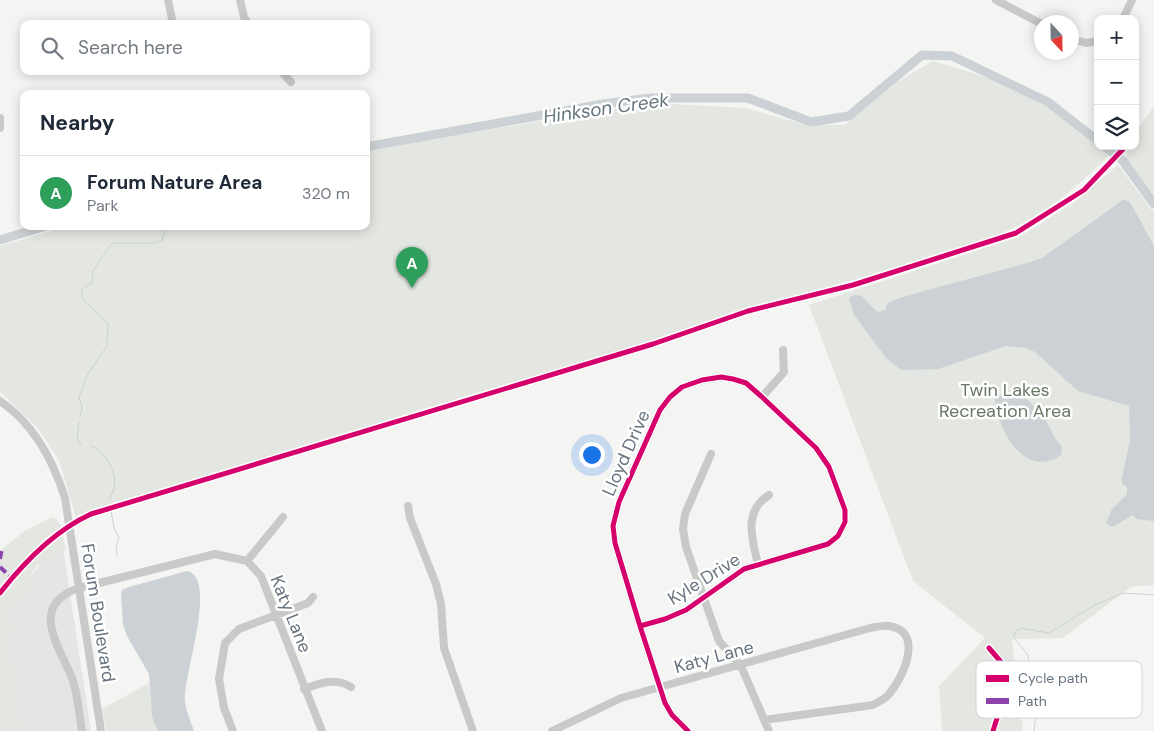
<!DOCTYPE html>
<meta charset="utf-8">
<style>
:root{--surface:#fff;--page:#f6f6f7;--text:#1f2937;--muted:#747a83;--line:#e0e1e3;--accent:#555f6a}
body{margin:0;font-family:"DM Sans",sans-serif;background:var(--page);color:var(--text)}
.controls{position:absolute;right:15px;top:15px;display:grid;overflow:hidden;border-radius:10px;box-shadow:0 2px 12px #0003}
.controls button{width:45px;height:45px;display:grid;place-items:center;padding:0;border:0;border-bottom:1px solid var(--line);background:var(--surface);color:var(--text);font:25px sans-serif}
.compass{position:absolute;left:1034px;top:15px;width:45px;height:45px;border-radius:50%;background:var(--surface);box-shadow:0 2px 12px #0003;rotate:158deg}
.you{position:absolute;left:591px;top:454px;width:18px;height:18px;margin:-12px;border:4px solid #fff;border-radius:50%;background:#1a73e8;box-shadow:0 0 0 8px #1a73e833}
.badge{display:grid;place-items:center;width:32px;height:32px;border-radius:50%;background:var(--accent);color:#fff;font-size:16px;font-weight:700}
.pin{position:absolute;translate:-50% -41px;filter:drop-shadow(0 1px 2px #0008)}
.pin::after{content:'';position:absolute;top:26px;width:18px;height:15px;background:inherit;clip-path:polygon(0 0,100% 0,50% 100%)}
.list{margin:0;padding:0;list-style:none}
h2{display:flex;justify-content:space-between;align-items:center;height:65px;margin:0;padding:0 20px;font-size:21px}
h2 small{font-size:16px;font-weight:400;color:var(--muted)}
.list li{display:grid;grid-template-columns:32px 1fr auto;gap:15px;align-items:center;box-sizing:border-box;height:75px;padding:0 20px;border-top:1px solid var(--line)}
.list b{display:block;font-size:19px;white-space:nowrap}
.list p{margin:0;font-size:16px;white-space:nowrap;color:var(--muted)}
.list em{font-size:16px;font-style:normal;color:var(--muted)}
.icon{flex:none;width:28px;height:28px;fill:none;stroke:currentColor;stroke-width:2;stroke-linecap:round;stroke-linejoin:round}
.map{position:relative;flex:none;width:1154px;height:731px;overflow:hidden}
.search{position:absolute;background:var(--surface);box-shadow:0 2px 12px #0003;left:20px;top:20px;width:350px;height:55px;display:flex;align-items:center;gap:12px;box-sizing:border-box;padding:0 18px;border-radius:10px;color:var(--muted);font-size:19px}
.panel{position:absolute;background:var(--surface);box-shadow:0 2px 12px #0003;left:20px;top:90px;width:350px;height:140px;border-radius:10px}
.map>svg:first-child{display:block}
.built{fill:#e4e5e5}
.green{fill:#e4e6e1}
.water{fill:#cbd1d4}
.lines{fill:none;stroke-linecap:round;stroke-linejoin:round}
.stream{stroke:#cbd1d4;stroke-width:1}
.river{stroke:#cbd1d4;stroke-width:9}
.minor{stroke:#c8caca;stroke-width:8}
.quiet{stroke:#8e44ad;stroke-width:4;stroke-dasharray:8 4;stroke-linecap:butt}
.cycleway-casing{stroke:#fff;stroke-width:8}
.cycleway{stroke:#d6006c;stroke-width:5}
.labels{text-anchor:middle;dominant-baseline:central;stroke-width:5;stroke-linejoin:round;paint-order:stroke}
.park-label{font-size:18px;fill:#687865;stroke:#fff}
.street-label{font-size:18px;fill:#677480;stroke:#fff}
.water-label{font-size:19px;font-style:italic;fill:#63757d;stroke:#fff}
.key{fill:#fff;stroke:#d1d5d9;stroke-width:1}
.key-label{font-size:14px;fill:#677480}
</style>
<div class="map">
<svg width="1154" height="731" viewBox="0 0 1154 731">
<rect width="100%" height="100%" fill="#f4f4f3"/>
<path class="built" d="M63,548L91,731H18L2,617L46,556Z"/>
<path class="green" d="M933,61L990,78L1054,107L1109,155C1081,183 1052,210 1015,227C988,240 957,247 928,257L76,518L59,460L36,426L0,392V246L69,226H366V152L451,136L651,103L745,108L803,124L845,125L899,81Z
M1154,106V204L1123,161L1127,155V146H1135V133Z
M1118,165L1154,213V585L1131,587L1063,638L1012,639L1023,731H942L939,686L985,638L913,581L809,305L1019,237L1072,204Z
M53,517C64,522 62,537 66,548L61,557L37,565L31,575L36,585L10,612L15,629L9,639L22,731H0V551L26,530Z
M149,683L152,717L158,731H106L102,709Z"/>
<path class="water" d="M1124,199L1130,202L1154,246V521L1136,519L1133,515L1112,527L1106,523L1112,509L1127,494V487L1122,484V478L1130,440L1129,406L1078,391L1035,352L1026,348L1006,346L938,369L901,370L887,359L854,315L849,298L854,295L862,296L877,312L885,310L888,303L902,297L1031,262L1042,258Z
M1002,394L1022,395L1029,401L1046,421L1056,440L1062,446L1061,455C1024,480 998,430 995,399Z
M187,571C219,577 182,680 185,701C186,711 191,722 194,731H158L152,717L149,674L127,636L123,624L121,594L122,590L129,587Z"/>
<g class="lines">
<path class="stream" d="M80,417L82,408L79,397L88,374L107,346L108,323L82,299V289L92,283L93,271L112,243H156L162,240L167,226
M79,422L77,439L81,445
M91,446C105,451 118,472 114,489C113,493 110,496 110,500
M111,511L114,528L119,537L116,547L117,556
M1034,731L1038,696L1032,690L1028,655L1014,638L1015,632L1020,628L1049,633L1093,606L1123,593L1154,595"/>
<path class="river" d="M1104,146L1123,161L1154,204
M366,147L603,104L650,98H748L811,122L849,116L922,55L952,56L1048,102L1098,141
M0,240L46,226"/>
<path class="minor" d="M168,0L173,24
M240,0L244,17L248,24
M996,0L1042,24
M1123,19L1132,0
M1072,39L1086,43L1098,41
M281,71L291,82
M0,118V128
M762,397L784,372L783,350
M0,401C34,424 53,460 65,498L101,731
M711,454L685,514L683,529L686,547L719,641L741,666L769,731
M408,506L410,518L436,584L441,604L444,648L473,731
M247,561L283,517
M758,564C752,540 743,511 769,495
M640,626L665,619L686,610L744,569L828,544L838,536L845,522V510L829,467L816,448L762,397L746,383L733,379L721,377L702,380L682,387L670,397L660,410L619,502L613,526L615,543L640,626L665,703L672,715L688,731
M304,689C320,683 336,677 351,687
M82,731C79,714 78,694 72,678C59,646 28,605 79,588L215,554L247,561L261,576L322,731
M233,731L224,708L219,679L225,643L239,629L308,603L313,597
M552,731L621,698L870,628C876,627 884,625 889,626C925,631 903,678 889,694C885,699 879,702 873,705L764,720"/>
<path class="quiet" d="M0,559L2,548
M0,567L12,578"/>
<defs>
<path id="cycleway" d="M0,593C25,561 54,531 91,514L653,344L748,311L853,285L1016,233L1084,190L1126,146
M640,626L665,619L686,610L744,569L828,544L838,536L845,522V510L829,467L816,448L762,397L746,383L733,379L721,377L702,380L682,387L670,397L660,410L619,502L613,526L615,543L640,626L665,703L672,715L688,731
M989,648L1007,669L1009,680L993,731"/>
</defs>
<use href="#cycleway" class="cycleway-casing"/>
<use href="#cycleway" class="cycleway"/>
</g>
<g class="labels">
<g class="park-label">
<text x="1005" y="390">Twin Lakes<tspan x="1005" dy="21">Recreation Area</tspan></text>
</g>
<g class="street-label">
<text transform="translate(626 453) rotate(-66)">Lloyd Drive</text>
<text transform="translate(704 579) rotate(-32)">Kyle Drive</text>
<text transform="translate(98 613) rotate(81)">Forum Boulevard</text>
<text transform="translate(291 614) rotate(68)">Katy Lane</text>
<text transform="translate(714 657) rotate(-15)">Katy Lane</text>
</g>
<g class="water-label">
<text transform="translate(606 108) rotate(-8)">Hinkson Creek</text>
</g>
</g>
<rect x="976" y="661" width="166" height="57" rx="8" class="key"/>
<rect x="986" y="675" width="23" height="7" fill="#d6006c"/>
<rect x="986" y="698" width="23" height="6" fill="#8e44ad"/>
<g class="key-label">
<text x="1018" y="683">Cycle path</text>
<text x="1018" y="706">Path</text>
</g>
</svg>
<div class="controls">
<button>+</button>
<button>−</button>
<button><svg class="icon" aria-label="layers" viewBox="0 0 24 24"><path d="M12 4l9 5-9 5-9-5zM3 14l9 5 9-5"/></svg></button>
</div>
<svg class="compass" viewBox="-18 -18 36 36"><path d="M0-13l5 13h-10z" fill="#e53935"/><path d="M0 13l5-13h-10z" fill="#747a83"/></svg>
<div class="you"></div>
<div class="pin badge" style="left:412px;top:288px;background:#2e9e5b">A</div>
<div class="search"><svg class="icon" aria-label="search" viewBox="0 0 24 24"><circle cx="10" cy="10" r="6"/><path d="M15 15l6 6"/></svg>Search here</div>
<section class="panel">
<h2>Nearby<small></small></h2>
<ul class="list">
<li><span class="badge" style="background:#2e9e5b">A</span><div><b>Forum Nature Area</b><p>Park</p></div><em>320 m</em></li>
</ul>
</section>
</div>
